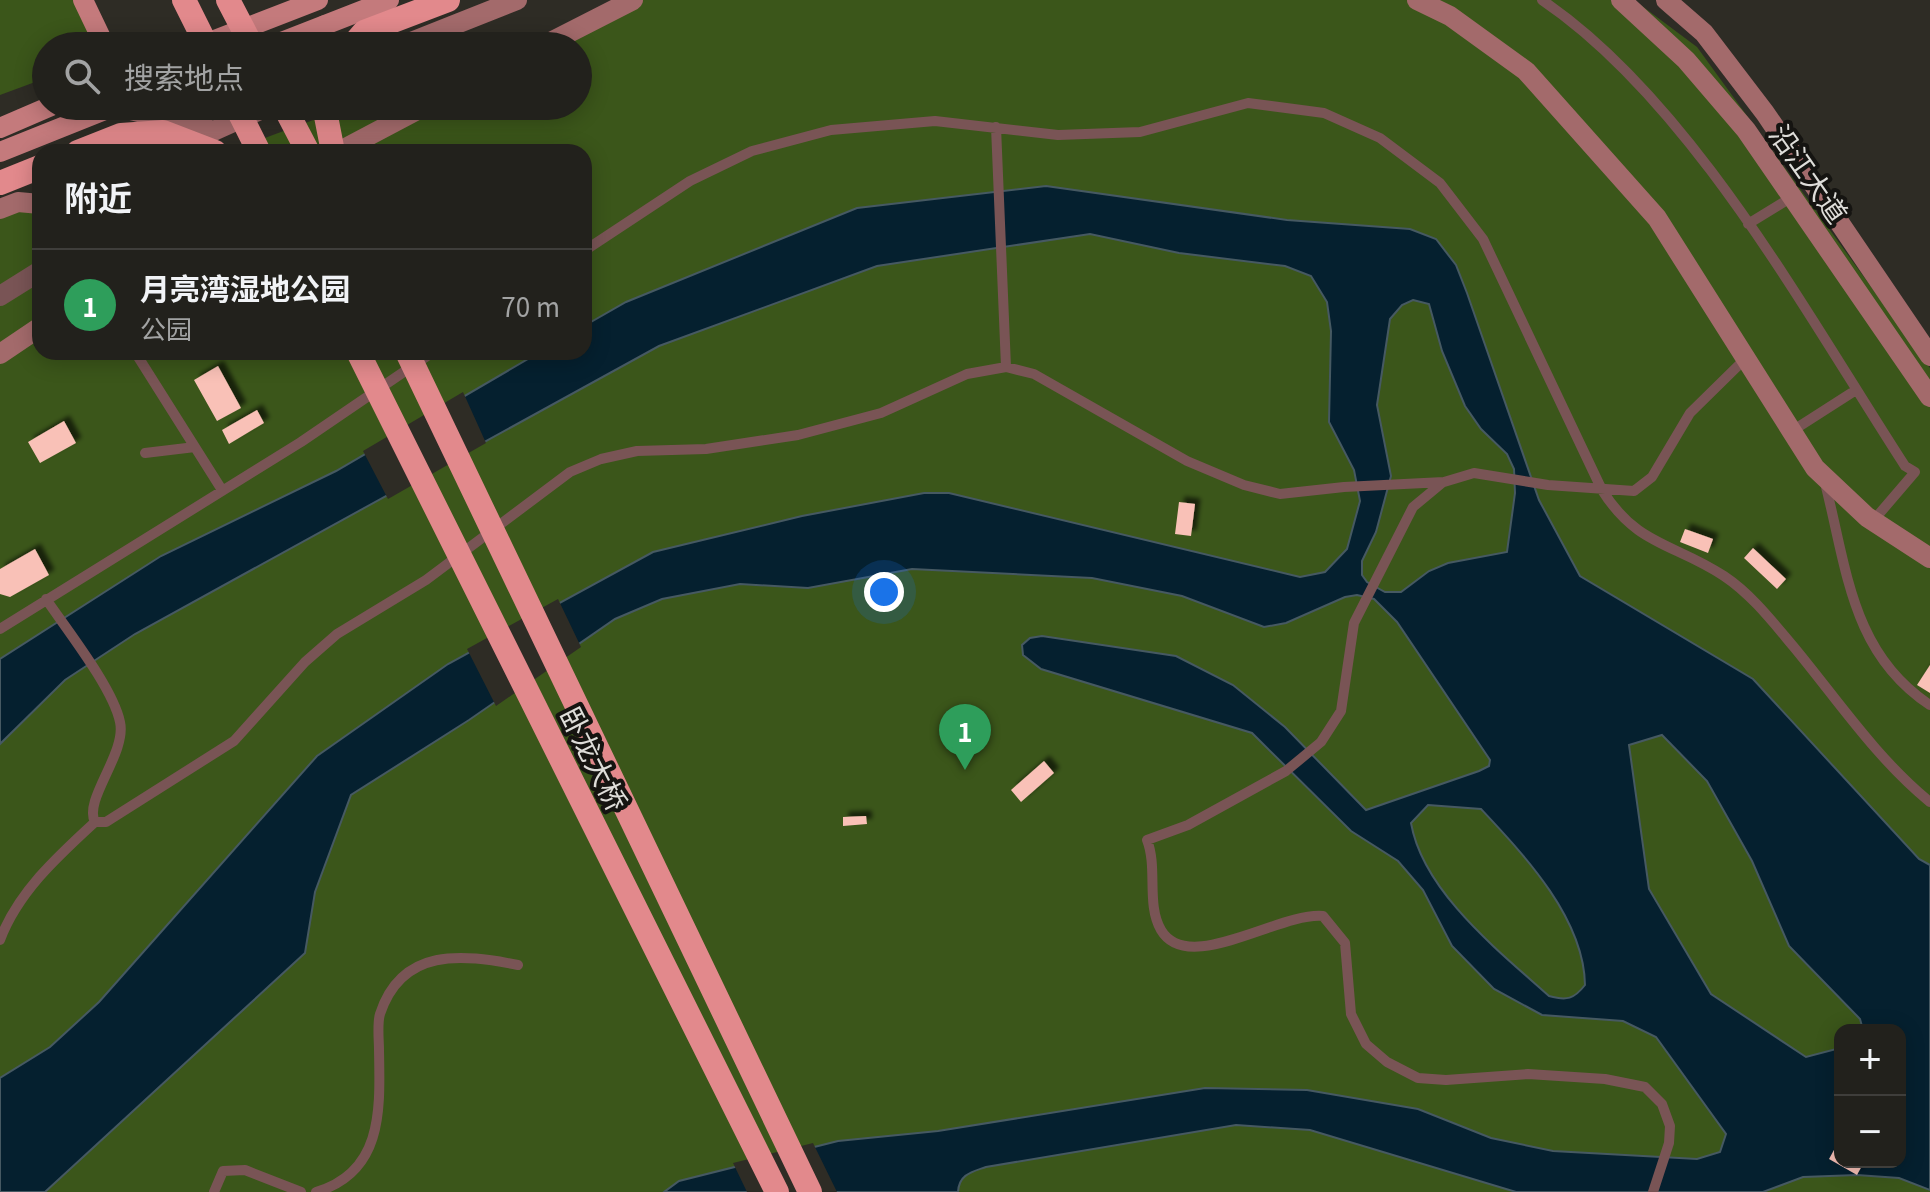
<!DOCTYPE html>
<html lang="zh">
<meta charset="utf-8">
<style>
:root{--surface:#22211c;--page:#2a2925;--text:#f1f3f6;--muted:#a2a3a3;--line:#3f3e3b;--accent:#d93025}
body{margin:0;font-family:Georgia,"Noto Sans SC",serif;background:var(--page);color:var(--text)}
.controls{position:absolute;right:24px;bottom:24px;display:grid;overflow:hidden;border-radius:16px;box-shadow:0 4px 20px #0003}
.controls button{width:72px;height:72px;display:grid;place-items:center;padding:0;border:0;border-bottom:2px solid var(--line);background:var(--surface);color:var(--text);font:40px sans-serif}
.you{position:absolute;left:884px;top:592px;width:28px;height:28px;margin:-20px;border:6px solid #fff;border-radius:50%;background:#1a73e8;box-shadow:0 0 0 12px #1a73e833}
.badge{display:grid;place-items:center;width:52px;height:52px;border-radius:50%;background:var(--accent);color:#fff;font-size:26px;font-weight:700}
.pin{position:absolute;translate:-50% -66px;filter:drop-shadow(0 2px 4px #0008)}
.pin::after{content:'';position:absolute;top:42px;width:28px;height:24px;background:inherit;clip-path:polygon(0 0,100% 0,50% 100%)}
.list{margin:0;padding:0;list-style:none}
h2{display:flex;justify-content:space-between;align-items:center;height:104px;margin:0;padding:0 32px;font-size:34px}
h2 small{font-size:26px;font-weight:400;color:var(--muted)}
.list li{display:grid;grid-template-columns:52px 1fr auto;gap:24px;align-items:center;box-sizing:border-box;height:112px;padding:0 32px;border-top:2px solid var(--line)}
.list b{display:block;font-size:30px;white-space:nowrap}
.list p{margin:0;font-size:26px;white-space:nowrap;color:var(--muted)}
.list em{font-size:26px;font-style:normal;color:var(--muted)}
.icon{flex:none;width:44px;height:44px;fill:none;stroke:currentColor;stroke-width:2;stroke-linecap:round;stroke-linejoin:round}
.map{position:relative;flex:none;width:1930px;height:1192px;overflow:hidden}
.search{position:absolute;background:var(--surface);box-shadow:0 4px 20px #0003;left:32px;top:32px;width:560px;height:88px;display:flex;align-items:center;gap:20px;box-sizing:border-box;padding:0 28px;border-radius:44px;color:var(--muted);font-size:30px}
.panel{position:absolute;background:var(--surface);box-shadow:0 4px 20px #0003;left:32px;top:144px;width:560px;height:216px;border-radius:24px}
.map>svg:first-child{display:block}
.green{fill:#3b561a;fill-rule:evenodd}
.water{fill:#05202f;stroke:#465962;stroke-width:2;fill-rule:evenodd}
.pier{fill:#2e2c25}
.building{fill:#f9c1b7;filter:url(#shadow)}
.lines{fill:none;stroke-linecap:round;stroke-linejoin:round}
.lane{stroke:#795455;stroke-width:10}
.street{stroke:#795455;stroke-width:20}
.secondary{stroke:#a36a6b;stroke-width:20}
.primary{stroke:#c47a7c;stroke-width:20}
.highway{stroke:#e2898c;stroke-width:24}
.highway-bridge{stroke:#e2898c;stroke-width:24}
.labels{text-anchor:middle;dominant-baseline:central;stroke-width:8;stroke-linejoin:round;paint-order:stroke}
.street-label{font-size:28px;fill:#deddd9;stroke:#151411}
</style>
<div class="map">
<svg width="1930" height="1192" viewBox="0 0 1930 1192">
<defs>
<filter id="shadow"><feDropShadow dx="5.5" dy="-5.5" stdDeviation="2" flood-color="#0009"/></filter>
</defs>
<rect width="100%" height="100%" fill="#2e2c25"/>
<path class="green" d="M0,0H73L96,46H46V78L0,95Z
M633,0H1634L1697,47L1930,368V1192H0V209L40,195V352H584V152H227L351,106H578V46H513ZM1840,1030H1900V1162H1840Z"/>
<path class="water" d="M1046,186L1287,220L1410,229L1436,239L1456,265L1467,293L1539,500L1580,576L1753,679L1919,859L1930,865V1190L1899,1178L1857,1175L1803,1177L1763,1192H1516L1310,1130L1236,1125L986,1167C972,1172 959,1174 958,1192H664L679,1181L838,1141L938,1131L1205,1088L1307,1090L1418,1109L1491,1138L1553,1151L1697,1159L1720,1152L1726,1134L1656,1037L1623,1021L1542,1015L1494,989L1452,946L1423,890L1398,861L1351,831L1252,733L1041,669L1023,655L1022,645L1030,638L1042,636L1176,656L1233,685L1285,727L1366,810L1479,771L1489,766L1490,760L1397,622L1374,599L1357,595L1345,597L1286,623L1264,627L1182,596L1092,578L912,569L808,588L740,584L662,599L615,619L469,720L351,795L315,892L305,953L45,1192H0V1078L50,1047L99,1002L317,756L448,664L653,552L802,516L924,493H949L1300,577L1325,572L1347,549L1360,501L1354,470L1329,422L1331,331L1327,302L1311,276L1285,266L1179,253L1090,234L877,266L659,346L135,634L65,680L0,744V659L161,556L336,471L540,352H584V326L626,302L857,208ZM1413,300L1429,304L1442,351L1465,406L1481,429L1507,454L1514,469L1515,493L1507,552L1448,563L1429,571L1401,592H1385L1367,582L1362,575V561L1376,532L1391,476L1377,405L1390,319L1402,305ZM1662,735L1707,781L1752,861L1789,946L1860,1019L1863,1030H1900V1162H1840V1048L1806,1057L1711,994L1649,889L1629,745ZM1428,805L1481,809C1524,855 1584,918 1585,985C1574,999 1567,1001 1549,996C1500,952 1423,892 1411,823Z"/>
<path class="pier" d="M463,392L486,443L388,499L363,451Z
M558,599L581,647L496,706L467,649Z
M813,1143L837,1192H747L733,1163Z"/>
<path class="building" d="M218,366L241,408L217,421L194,380Z
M257,410L264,423L229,444L222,430Z
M64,421L76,443L40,463L28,442Z
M1179,502L1195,504L1191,536L1175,534Z
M1685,529L1713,539L1708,553L1680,542Z
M1753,548L1786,579L1777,589L1744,558Z
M35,549L49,575L10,597L0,594V569Z
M1930,665V693L1917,685Z
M1044,761L1054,773L1021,802L1011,790Z
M866,816L867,824L843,826V817Z
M1840,1139V1162H1864L1857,1175L1829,1159Z"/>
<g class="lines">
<path class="lane" d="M1542,0C1691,101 1807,315 1905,466L1915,472L1873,521
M996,127L1006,367
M1748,224L1792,197
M584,251L690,181L752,151L831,130L935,121L1058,135L1140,132L1248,103L1324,113L1380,138L1440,183L1483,239L1602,490C1637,546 1674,543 1724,576C1751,594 1772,621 1793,646C1837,699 1876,758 1930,802
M135,352L222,490
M1792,431L1856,390
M145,453L195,447
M1442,483L1413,507L1354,623L1341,711L1321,742L1286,771L1188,825L1147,840C1158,868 1146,904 1161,930C1188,976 1279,912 1323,916L1345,943L1351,1014L1366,1044L1387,1062L1418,1078L1446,1080L1528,1074L1605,1079L1645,1087L1662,1104L1670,1126L1669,1143L1653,1192
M1825,483C1847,568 1851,653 1930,705
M46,599C67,630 113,688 120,722C127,753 83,800 95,822H106L234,741L305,662L337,634L426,580L570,472L601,459L637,451L706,449L798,435L881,413L967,374L1006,367L1034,374L1187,461L1244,485L1280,494L1344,487L1444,482L1474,473L1548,485L1634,491L1652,477L1690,413L1746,358
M0,629L301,442L433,352
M0,940C18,892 58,856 95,822
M214,1192L223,1171L245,1170L301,1192
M316,1192C384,1172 380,1108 379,1050C379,1039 377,1024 380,1014C402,947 462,954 518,965"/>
<path class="street" d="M0,296L40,271"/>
<path class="secondary" d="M1417,0L1450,16L1526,71L1657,218L1815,468L1867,517L1930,558
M1621,0L1686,60L1746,130L1930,397
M1666,0L1704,33L1765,113L1930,356
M321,46L325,25
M401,46L517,0
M543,46L633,0
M115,106L214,131
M167,152L269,106
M338,152L425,106
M0,209L18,202L40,204
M0,354L40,327"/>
<path class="primary" d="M83,0L105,46
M199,46L318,0
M271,46L389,0
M0,128L51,106
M0,152L115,106"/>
<path class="highway" d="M352,46L364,32L448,0
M284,106L308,152
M324,106L333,152
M0,183L40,167"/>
<path class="highway-bridge" d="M184,0L207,46
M228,0L252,46
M236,106L259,152
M78,152L121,135L163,132L215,152
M358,352L777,1192
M407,352L810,1192"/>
</g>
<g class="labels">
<g class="street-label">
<text transform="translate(1810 173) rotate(55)">沿江大道</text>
<text transform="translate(595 758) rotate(63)">卧龙大桥</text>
</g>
</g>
</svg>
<div class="controls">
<button>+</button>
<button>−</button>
</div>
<div class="you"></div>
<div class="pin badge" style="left:965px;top:770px;background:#2e9e5b">1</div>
<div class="search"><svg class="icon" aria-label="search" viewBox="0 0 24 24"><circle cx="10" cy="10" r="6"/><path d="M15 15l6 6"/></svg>搜索地点</div>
<section class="panel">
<h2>附近<small></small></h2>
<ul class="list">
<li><span class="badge" style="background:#2e9e5b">1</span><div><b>月亮湾湿地公园</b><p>公园</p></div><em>70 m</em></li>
</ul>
</section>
</div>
